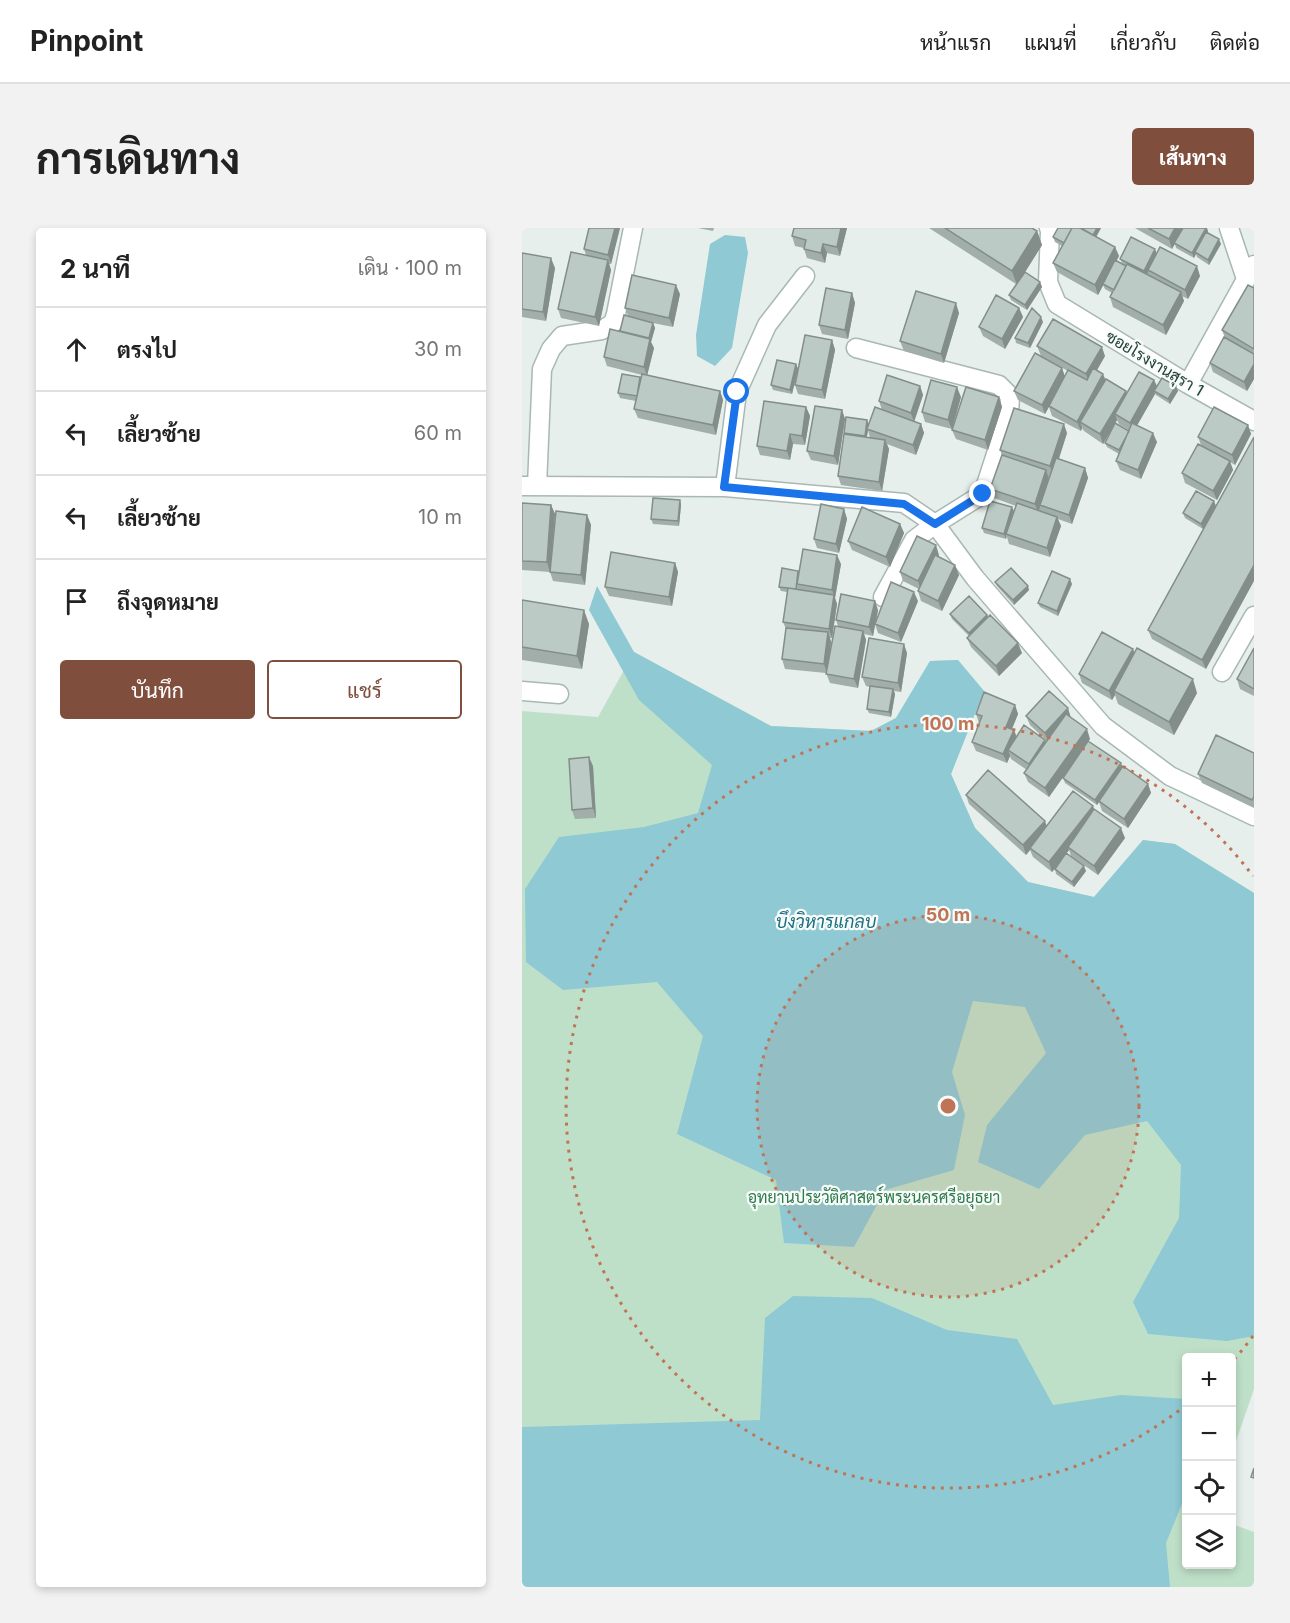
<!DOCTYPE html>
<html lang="th">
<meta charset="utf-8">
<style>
:root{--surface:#fff;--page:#f2f2f2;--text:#222;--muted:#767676;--line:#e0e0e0;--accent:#804e3d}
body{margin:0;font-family:Inter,Sarabun,sans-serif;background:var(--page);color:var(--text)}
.controls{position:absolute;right:18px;bottom:18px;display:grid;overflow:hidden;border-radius:6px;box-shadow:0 3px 9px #0003}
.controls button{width:54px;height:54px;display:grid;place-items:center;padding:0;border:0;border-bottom:2px solid var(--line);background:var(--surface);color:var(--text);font:30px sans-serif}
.stop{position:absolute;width:18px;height:18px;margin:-14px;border:4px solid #1a73e8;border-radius:50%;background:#fff}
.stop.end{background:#1a73e8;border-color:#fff;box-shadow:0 2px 6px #0008}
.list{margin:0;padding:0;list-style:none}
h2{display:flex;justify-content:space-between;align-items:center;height:78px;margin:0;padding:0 24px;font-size:26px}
h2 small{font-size:20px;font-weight:400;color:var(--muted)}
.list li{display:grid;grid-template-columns:39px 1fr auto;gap:18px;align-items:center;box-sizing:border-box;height:84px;padding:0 24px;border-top:2px solid var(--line)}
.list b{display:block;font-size:22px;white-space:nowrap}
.list em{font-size:20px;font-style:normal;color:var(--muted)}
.actions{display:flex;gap:12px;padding:18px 24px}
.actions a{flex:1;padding:14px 0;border:2px solid var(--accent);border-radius:6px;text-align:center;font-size:21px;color:var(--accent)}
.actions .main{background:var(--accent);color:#fff}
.icon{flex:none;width:33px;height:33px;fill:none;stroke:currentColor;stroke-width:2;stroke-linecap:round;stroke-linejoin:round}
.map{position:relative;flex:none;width:732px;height:1359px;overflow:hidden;border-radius:6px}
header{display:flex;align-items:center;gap:36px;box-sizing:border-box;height:84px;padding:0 30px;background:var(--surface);border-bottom:2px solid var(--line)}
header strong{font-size:28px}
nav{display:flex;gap:33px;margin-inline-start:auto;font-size:21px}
.intro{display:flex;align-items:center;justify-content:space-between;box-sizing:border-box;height:144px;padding:0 36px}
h1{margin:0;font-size:42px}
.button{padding:15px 27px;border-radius:6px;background:var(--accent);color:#fff;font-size:21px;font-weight:700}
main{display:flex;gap:36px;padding:0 36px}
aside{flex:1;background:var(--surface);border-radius:6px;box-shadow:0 3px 9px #0003}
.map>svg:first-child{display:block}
.green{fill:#bfe0c8}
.water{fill:#8ec9d4}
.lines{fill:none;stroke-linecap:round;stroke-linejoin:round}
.minor-casing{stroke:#a8b8b2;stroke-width:21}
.minor{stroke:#fff;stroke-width:18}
.wall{fill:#a1aea9;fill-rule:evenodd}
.shaded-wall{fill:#838d89}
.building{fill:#bbcac4;stroke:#838d89;stroke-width:1.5}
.route{stroke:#1a73e8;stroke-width:8}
.ring{fill:none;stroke:#c07456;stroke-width:3;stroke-dasharray:3 6}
.labels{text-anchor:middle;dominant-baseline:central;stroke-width:4.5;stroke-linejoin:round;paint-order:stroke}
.street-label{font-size:16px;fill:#24423a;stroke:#f7fbf9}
.park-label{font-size:16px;fill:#2d7a4b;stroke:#f7fbf9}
.water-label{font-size:18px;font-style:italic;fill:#1c6f80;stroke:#f7fbf9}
.centre{fill:#c07456;stroke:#f7fbf9;stroke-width:3}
.ring-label{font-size:18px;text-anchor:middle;font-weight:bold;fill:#c07456;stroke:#f7fbf9;stroke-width:4.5;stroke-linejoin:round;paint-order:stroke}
</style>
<header>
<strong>Pinpoint</strong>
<nav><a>หน้าแรก</a><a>แผนที่</a><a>เกี่ยวกับ</a><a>ติดต่อ</a></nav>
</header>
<div class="intro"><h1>การเดินทาง</h1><a class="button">เส้นทาง</a></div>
<main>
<aside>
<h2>2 นาที<small>เดิน · 100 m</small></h2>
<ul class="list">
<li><svg class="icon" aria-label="ahead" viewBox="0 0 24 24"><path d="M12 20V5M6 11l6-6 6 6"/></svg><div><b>ตรงไป</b></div><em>30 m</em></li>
<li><svg class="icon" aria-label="left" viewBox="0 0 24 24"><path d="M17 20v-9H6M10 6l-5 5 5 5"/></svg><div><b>เลี้ยวซ้าย</b></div><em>60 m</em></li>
<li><svg class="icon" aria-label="left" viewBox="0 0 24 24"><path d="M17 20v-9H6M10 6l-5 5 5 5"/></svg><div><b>เลี้ยวซ้าย</b></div><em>10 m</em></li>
<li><svg class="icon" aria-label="arrive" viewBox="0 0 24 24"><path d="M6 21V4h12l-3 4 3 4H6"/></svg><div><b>ถึงจุดหมาย</b></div></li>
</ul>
<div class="actions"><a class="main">บันทึก</a><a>แชร์</a></div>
</aside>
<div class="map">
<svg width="732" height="1359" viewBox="0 0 732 1359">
<rect width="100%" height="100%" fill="#e6efeb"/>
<path class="green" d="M112,424L249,498L349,503L374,490L408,433L436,432L462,463L429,546L453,600L506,654L572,669L621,612L653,616L732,665V1161L710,1225V1130H664V1336H710V1296L732,1304V1359H0V483L76,489Z"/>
<path class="water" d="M203,7L223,9L226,25L210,120L193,138L175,128L174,107L188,16Z
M75,358L112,424L249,498L349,503L374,490L408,433L436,432L462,463L429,546L453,600L506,654L572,669L621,612L653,616L732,665V1108L705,1113L626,1106L611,1074L657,990L659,937L625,893L563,907L517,961L456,934L465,897L524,825L503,779L451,773L430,844L443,887L432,942L363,962L332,1019L262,1015L254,952L155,906L181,808L135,754L41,762L4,734L3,661L37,609L122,599L176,585L190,537L117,472L67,382Z
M271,1068L350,1070L425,1102L495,1111L531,1177L599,1167L664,1171V1266L644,1315L648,1359H0V1199L238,1192L243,1090Z"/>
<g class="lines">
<defs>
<path id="minor" d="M527,0L528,3L526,54L535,76L666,156L732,193
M707,0L724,51
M334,120L477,157L488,168L487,186L461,266L413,296L392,312L361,369
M666,156L732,37
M0,258L203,259L382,275L413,296L453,350L581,498L648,548L732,588
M15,258L20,141L29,121L40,108L80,102L91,95L94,86L111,0
M203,259L215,164L245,97L283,48
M700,444L732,388
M0,463L37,466"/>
</defs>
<use href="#minor" class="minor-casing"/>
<use href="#minor" class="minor"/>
</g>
<path class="wall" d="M67,0H98L89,36H87L89,42L77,98L39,90L36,81L64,27L62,21Z
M176,0H192L191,3Z
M272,0H325L318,28L305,25L303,35L285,30L282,21V20L273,18L270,8Z
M407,0H510L515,3L520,17L503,44L518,54L520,59L505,82L489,72L487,67L494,56Z
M579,0L574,9L593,19L597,28L594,33L604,38L600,35L598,31L635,25L678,48L666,71L660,68L662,73L644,107L591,79L588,69L590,65L583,61L581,57L576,67L535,44L531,35L540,18L533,14L531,9Z
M613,0H685L686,4V5L699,16L687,37L675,29L674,26L672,30L654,20L653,16L650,21Z
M0,25L33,40L24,93L0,89Z
M732,60V151L725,163L691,144L688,135L703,110L700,102Z
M330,65L333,75L326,111L300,106L297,97Z
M158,66L151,99L131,95L133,100L129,114L132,120L125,147L198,163L201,172L194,207L116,190L112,181L114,173L98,170L96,165L119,151L120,147L85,138L82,129L98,103L106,88L103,80Z
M497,80L501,89L483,121L461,108L457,99Z
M437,85L422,135L382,123L378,113Z
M521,94L508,120L494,115L493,110Z
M310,112L313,122L303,171L276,166L273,157Z
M515,118L583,128L575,142L583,151L605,166L632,152L635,158L656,163L648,176L634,167L633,166L615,198L635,214L619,251L598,242L594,233L597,226L585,219L583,215L591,199L581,216L562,203L560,200L559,203L530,188L527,179L523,186L496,172L492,163L540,140L543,149L546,143L519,128ZM595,192L597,196L607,202V203L593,196Z
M274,136L276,141L270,166L251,162L249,157Z
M398,158L401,167L392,194L399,196L402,205L394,227L365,216L367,221L360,263L319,257L316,248L322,206L345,192L347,197L360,182L357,173ZM346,202L348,210L345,209Z
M439,169L430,201L403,194L400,184Z
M477,169L480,179L466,222L434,211L430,202Z
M284,179L288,188L283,217L271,216L268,232L238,227L235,218Z
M320,182L323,191L316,237L289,232L285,223Z
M726,197L729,206L713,237L708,234L711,242L695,272L663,255L660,245L679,217L676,209Z
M545,205L537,231L563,240L566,250L550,296L536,291L539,298L528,329L487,316L485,309L484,311L462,305L460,300L492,284L494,278L472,270L468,261L480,227L478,222Z
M732,209L684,441L630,411L626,402Z
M158,272L159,277L157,298L131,296L129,291Z
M0,275L29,277L33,286L30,326L65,287L69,297L63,357L31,353L28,344L0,342Z
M694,278L681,301L663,290L661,285Z
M322,281L325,291L317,325L295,320L292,311Z
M378,296L382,305L368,339L330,322L326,313Z
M417,327L416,329L437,347L420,383L399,373L396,363L397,361L381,353L378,344Z
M153,335L156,344L150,378L87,368L83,359Z
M319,336L313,370L315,376L310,410H308L309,414L308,424L316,398L314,392L356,382L354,394L396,373L379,414L356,405L353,396L351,408L342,406L344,412L336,460L308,455L304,445L263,441L260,431L264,401L261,394L265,364L259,363L257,359L277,345Z
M473,354L507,362L492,377L475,358Z
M550,356L536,388L518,379L516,375Z
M0,372L67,396L60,441L0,432Z
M428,386L466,389L500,425L477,448L449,419L445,410L447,408L430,391Z
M732,420V468L718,461L715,451Z
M611,421L612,426L675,465L652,507L596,476L593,467L590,472L560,455L557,446Z
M385,425L379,464L372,463L373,466L369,489L347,485L345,481L348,459L344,458L340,449Z
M493,477L496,486L490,501L492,502L495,509L523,512L524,514L525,513L508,497L504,488L549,490L568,511L566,513L600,539L626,556L629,565L606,600L580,583L577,574L575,577L543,555L541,550L562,519L527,569L506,554L502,545L505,542L489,531L488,528L485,535L454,523L450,514L457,495L454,486Z
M732,525V580L680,555L676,546Z
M71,538L74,590L53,591L50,582Z
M444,567L525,598L571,578L572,582L603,610L576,647L549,628L547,622L545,625L564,643L552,659L534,646L533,641L530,644L511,629L508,622L504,627L447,576Z"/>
<path class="shaded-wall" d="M93,0H98L89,36L86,27Z
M319,0H325L318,28L315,19Z
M575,0H579L573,11L571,7Z
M653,0H661L650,21L647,11Z
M684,0H685L686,4L674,25L673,24L674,26L672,30L670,25Z
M515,3L520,17L495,57L490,43Z
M697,11L699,16L687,37L686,32Z
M301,16L305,25L303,35L299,25Z
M593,19L597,28L576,67L573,57Z
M633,21L635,26L624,48L622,43Z
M29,30L33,40L24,93L21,84Z
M86,32L89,42L77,98L73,89Z
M675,38L678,48L666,71L663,62Z
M518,54L520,59L505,82L503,77Z
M154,57L158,66L151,99L147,90Z
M659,64L662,73L644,107L641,97Z
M330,65L333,75L326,111L323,102Z
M434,75L437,85L422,135L419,126Z
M497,80L501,89L483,121L480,111Z
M519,89L521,94L508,120L506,115Z
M131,95L133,100L129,114L132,120L125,148L122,139Z
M310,112L313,122L303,171L300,162Z
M580,119L583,128L567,156L564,146Z
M274,136L276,141L270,166L268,162Z
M732,136V151L725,163L722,154Z
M540,140L543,149L523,186L520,177Z
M581,146L585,155L558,194L560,200L559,203L555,194Z
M632,152L636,161L632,163L633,166L611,204L608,195Z
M398,158L401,167L392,194L389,185Z
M654,158L656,163L648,176L646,171Z
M435,159L439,169L430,201L426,192Z
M198,163L201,172L194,207L191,197Z
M604,163L607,172L593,186L595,192L581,216L578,206Z
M477,169L480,179L466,222L463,212Z
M284,179L288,188L283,217L280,208Z
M320,182L323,191L316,237L312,228Z
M345,192L347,197L344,213L343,208Z
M399,196L402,205L394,227L391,217Z
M542,196L545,205L531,248L528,238Z
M726,197L729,206L713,237L710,227Z
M631,205L635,214L619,251L616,242Z
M268,206L271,216L268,232L265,223Z
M363,212L367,221L360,263L357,254Z
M708,233L711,242L695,272L691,263Z
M563,240L566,250L550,296L547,287Z
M524,242L527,251L518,277V279L516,285L513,276Z
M158,272L159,277L157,298L156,293Z
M692,273L694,278L681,301L679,296Z
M29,277L33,286L28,344L25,334Z
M490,279L492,283L484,306V311L482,306Z
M322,281L325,291L317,325L314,316Z
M65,287L69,297L63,357L59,347Z
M535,289L539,298L528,329L525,320Z
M378,296L382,305L368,339L364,329Z
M414,317L417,327L399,362L396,353Z
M315,327L319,336L313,370L315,376L310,410L307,401L312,368L310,362Z
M153,335L156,344L150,378L147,369Z
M433,337L437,347L420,383L416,373Z
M732,337V353L684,441L680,432Z
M548,351L550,356L536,388L535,383Z
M506,358L507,362L492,377L491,372Z
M392,364L396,373L379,414L376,405Z
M353,373L356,382L351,408L347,399Z
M62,382L67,396L60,441L55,428Z
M465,387L467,391L448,409L447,405Z
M341,403L344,412L336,460L332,451Z
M306,404L309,414L305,445L302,436Z
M496,415L500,425L477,448L474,438Z
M382,416L385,425L379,464L376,455Z
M611,421L614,430L592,463L593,467L590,472L587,463Z
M671,451L675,465L652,507L647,494Z
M371,461L373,466L369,489L367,484Z
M493,477L496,486L487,508L484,499Z
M546,480L549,490L526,514L523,505Z
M565,501L568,511L527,569L523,560Z
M492,502L495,511L486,522L488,528L485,535L481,526Z
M523,512L527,521L510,546L507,536Z
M67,529L71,538L74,590L71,580Z
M599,535L601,540L575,577L573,572Z
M626,556L629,565L606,600L602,591Z
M571,578L574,587L546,619L547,622L530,644L527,634Z
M523,593L526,602L508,620V622L504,627L501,617Z
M599,600L603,610L576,647L572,638Z
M562,638L564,643L552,659L550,654Z"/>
<path class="building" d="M67,0H93L86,27L62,21Z
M272,0H319L315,19L301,16L299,25L282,21L284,12L270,8Z
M423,0H510L515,3L490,43Z
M536,0H550L542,15L531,9Z
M550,0H558L593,19L573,57L531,35Z
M559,0H575L571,7Z
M626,0H653L647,11Z
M661,0H684L670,25L652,15Z
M684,4L697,11L686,32L673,24Z
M609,9L633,21L622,43L598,31Z
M638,19L675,38L663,62L626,42Z
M49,24L86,32L73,89L36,81Z
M0,25L29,30L21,84L0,81Z
M593,32L604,38L592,62L581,56Z
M605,36L659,64L641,97L588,69Z
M503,44L518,54L503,77L487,67Z
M110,47L154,57L147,90L103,80Z
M726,57L732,60V121L700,102Z
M304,60L330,65L323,102L297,97Z
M394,63L434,75L419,126L378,113Z
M474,67L497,80L480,111L457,99Z
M510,80L519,89L506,115L493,110Z
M102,87L131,95L127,110L98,103Z
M531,91L580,119L564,146L515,118Z
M88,101L128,111L122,139L82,129Z
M283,107L310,112L300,162L273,157Z
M702,109L732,126V136L722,154L688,135Z
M513,125L540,140L520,177L492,163Z
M255,132L274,136L268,162L249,157Z
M571,140L581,146L555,194L527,178L546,142L565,152Z
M617,144L632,152L608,195L593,186Z
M100,146L118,149L115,168L96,165Z
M120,146L198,163L191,197L112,181Z
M365,147L398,158L389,185L357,173Z
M640,150L654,158L646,171L632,163Z
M584,151L604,163L578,206L558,194Z
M409,152L435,159L426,192L400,184Z
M444,159L477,169L463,212L430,202Z
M242,173L284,179L280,208L268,206L265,223L235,218Z
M293,178L320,182L312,228L285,223Z
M353,179L399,196L391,217L345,201Z
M692,179L726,197L710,227L676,209Z
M492,180L542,196L528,238L478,222Z
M324,189L345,192L343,208L322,205Z
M593,195L607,203L597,222L583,215Z
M610,195L631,205L616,242L594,233Z
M322,206L363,212L357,254L316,248Z
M732,209V337L680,432L626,402Z
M676,216L708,233L691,263L660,245Z
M480,227L524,242L513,276L468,261Z
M534,230L563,240L547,287L518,277Z
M674,263L692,273L679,296L661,285Z
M131,270L158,272L156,293L129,291Z
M468,273L490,279L482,306L460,300Z
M0,275L29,277L25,334L0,333Z
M495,275L535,289L525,320L484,306Z
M299,276L322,281L314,316L292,311Z
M340,279L378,296L364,329L326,313Z
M34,283L65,287L59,347L28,344Z
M395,308L414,317L396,353L378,344Z
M281,321L315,327L310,362L275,356Z
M89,324L153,335L147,369L83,359Z
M413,327L433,337L416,373L396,363Z
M260,340L276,343L274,361L257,359Z
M489,340L506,358L491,372L473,354Z
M530,343L548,351L535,383L516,375Z
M369,354L392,364L376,405L353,396Z
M266,360L312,367L307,401L261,394Z
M319,366L353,373L347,399L314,392Z
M447,368L465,387L447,405L428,386Z
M0,372L62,382L55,428L0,419Z
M468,387L496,415L474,438L445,410Z
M313,398L341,403L332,451L304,446Z
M264,400L306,404L302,436L260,431Z
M580,404L611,421L587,463L557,446Z
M347,410L382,416L376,455L340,449Z
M615,420L671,451L647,494L592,463Z
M732,420V461L715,451Z
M348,458L371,461L367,484L345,481Z
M527,463L546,480L523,505L504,488Z
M462,464L493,477L484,499L492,502L481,526L450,514L460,488L454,486Z
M544,486L565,501L523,560L502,545Z
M502,497L523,512L507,536L486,522Z
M694,507L732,525V569L730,572L676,546Z
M566,513L599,535L573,572L541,550Z
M67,529L71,580L50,582L47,531Z
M601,538L626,556L602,591L577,573Z
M466,542L523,593L501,617L444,567Z
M551,563L571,578L527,634L508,620Z
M572,581L599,600L572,638L546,619Z
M544,625L562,638L550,654L533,641Z
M732,1240V1250L729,1249Z"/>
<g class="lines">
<path class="route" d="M215,164L202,259L382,276L413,296L461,266"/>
</g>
<circle cx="426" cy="878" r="191" fill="#c07456" fill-opacity=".12"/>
<g class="ring">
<circle cx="426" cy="878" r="191"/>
<path d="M731 1108A382 382 0 0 1 710 1134M664 1177A382 382 0 1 1 731 648"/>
</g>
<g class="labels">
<g class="street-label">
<text transform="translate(633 135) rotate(31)">ซอยโรงงานสุรา 1</text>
</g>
<g class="park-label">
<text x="352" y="969">อุทยานประวัติศาสตร์พระนครศรีอยุธยา</text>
</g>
<g class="water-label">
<text x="304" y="693">บึงวิหารแกลบ</text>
</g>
</g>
<circle cx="426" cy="878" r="9" class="centre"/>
<g class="ring-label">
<text x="426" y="502">100 m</text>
<text x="426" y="693">50 m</text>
</g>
</svg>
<div class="controls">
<button>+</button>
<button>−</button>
<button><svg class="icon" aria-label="locate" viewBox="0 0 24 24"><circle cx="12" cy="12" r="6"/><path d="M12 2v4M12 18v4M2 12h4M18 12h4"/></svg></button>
<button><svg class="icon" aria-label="layers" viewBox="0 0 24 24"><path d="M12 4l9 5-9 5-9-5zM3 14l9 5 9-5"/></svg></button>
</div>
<div class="stop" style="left:215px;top:164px"></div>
<div class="stop end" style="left:461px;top:266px"></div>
</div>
</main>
